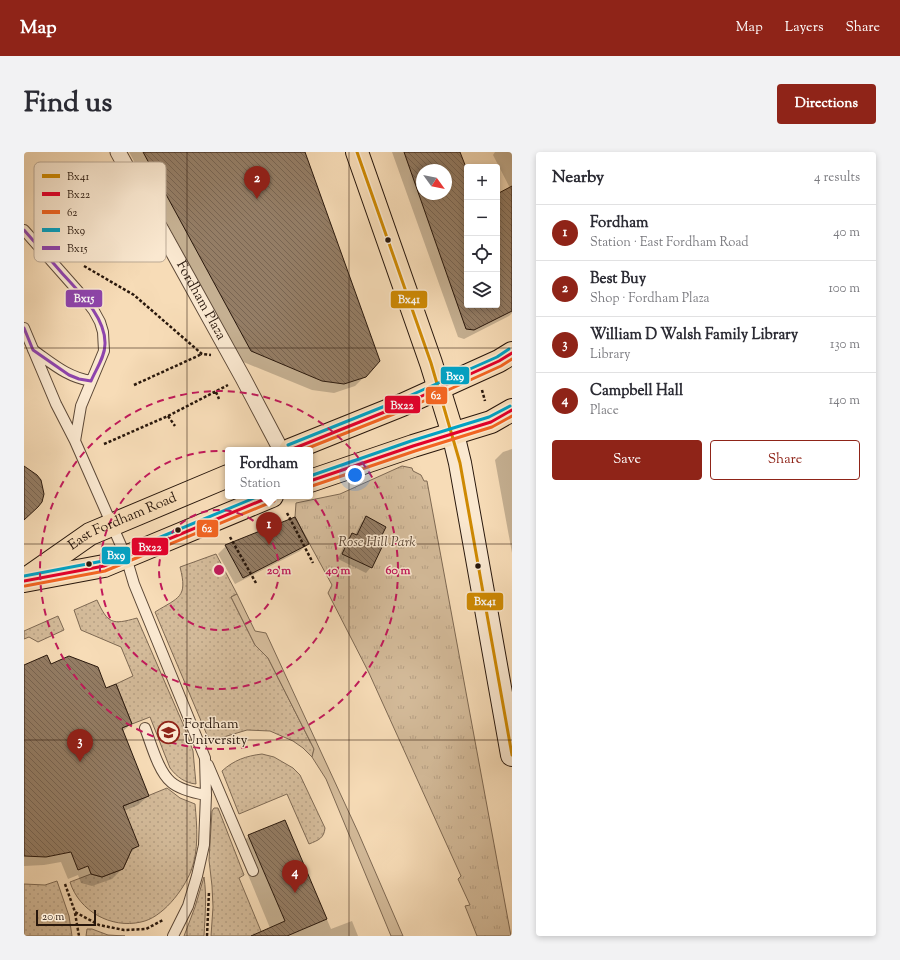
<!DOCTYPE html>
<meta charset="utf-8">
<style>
:root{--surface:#fff;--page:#f2f2f3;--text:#2b2b33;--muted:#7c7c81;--line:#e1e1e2;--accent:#8f2418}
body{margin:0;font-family:"Sorts Mill Goudy",serif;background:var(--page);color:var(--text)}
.controls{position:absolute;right:12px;top:12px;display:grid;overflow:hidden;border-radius:4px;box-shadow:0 2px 6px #0003}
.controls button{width:36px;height:36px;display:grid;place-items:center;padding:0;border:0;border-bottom:1px solid var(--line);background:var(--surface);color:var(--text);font:20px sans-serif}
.compass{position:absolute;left:392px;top:12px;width:36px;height:36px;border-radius:50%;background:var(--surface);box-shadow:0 2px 6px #0003;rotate:123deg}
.scale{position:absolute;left:12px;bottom:10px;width:60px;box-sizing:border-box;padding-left:4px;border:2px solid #28170c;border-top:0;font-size:11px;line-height:14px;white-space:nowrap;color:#28170c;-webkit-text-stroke:3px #fae8d0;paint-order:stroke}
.you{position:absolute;left:331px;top:323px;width:14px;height:14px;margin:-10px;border:3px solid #fff;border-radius:50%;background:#1a73e8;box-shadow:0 0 0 6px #1a73e833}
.badge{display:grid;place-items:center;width:26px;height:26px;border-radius:50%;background:var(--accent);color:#fff;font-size:13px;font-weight:700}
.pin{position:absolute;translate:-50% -33px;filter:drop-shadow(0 1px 2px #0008)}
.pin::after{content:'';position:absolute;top:21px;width:14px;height:12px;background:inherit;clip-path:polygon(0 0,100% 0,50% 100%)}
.popup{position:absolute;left:201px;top:295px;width:88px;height:52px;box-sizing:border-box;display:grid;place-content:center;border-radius:4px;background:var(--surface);filter:drop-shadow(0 1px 3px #0005);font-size:13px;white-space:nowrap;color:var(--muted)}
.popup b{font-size:15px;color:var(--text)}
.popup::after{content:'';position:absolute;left:50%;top:100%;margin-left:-8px;border:8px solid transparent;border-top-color:var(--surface)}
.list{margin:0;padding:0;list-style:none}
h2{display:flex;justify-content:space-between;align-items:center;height:52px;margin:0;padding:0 16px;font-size:17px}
h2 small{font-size:13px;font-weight:400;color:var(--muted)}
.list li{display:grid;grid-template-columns:26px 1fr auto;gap:12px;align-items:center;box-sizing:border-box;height:56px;padding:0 16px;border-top:1px solid var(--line)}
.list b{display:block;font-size:15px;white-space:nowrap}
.list p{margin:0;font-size:13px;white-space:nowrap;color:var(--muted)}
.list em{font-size:13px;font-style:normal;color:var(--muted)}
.actions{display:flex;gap:8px;padding:12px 16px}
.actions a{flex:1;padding:9px 0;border:1px solid var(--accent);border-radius:4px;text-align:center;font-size:14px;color:var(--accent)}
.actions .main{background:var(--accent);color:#fff}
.icon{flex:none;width:22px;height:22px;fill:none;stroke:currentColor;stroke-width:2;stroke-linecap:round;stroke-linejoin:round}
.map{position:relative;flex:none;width:488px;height:784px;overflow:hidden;border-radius:4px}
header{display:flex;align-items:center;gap:24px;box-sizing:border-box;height:56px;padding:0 20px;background:var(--accent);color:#fff}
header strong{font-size:19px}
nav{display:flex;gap:22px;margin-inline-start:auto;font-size:14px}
.intro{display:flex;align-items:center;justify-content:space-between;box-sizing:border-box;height:96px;padding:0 24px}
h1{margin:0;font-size:28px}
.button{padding:10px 18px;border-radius:4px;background:var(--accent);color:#fff;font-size:14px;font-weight:700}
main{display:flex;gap:24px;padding:0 24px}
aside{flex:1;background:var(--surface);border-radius:4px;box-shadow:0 2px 6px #0003}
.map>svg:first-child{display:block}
.grass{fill:url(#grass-dots);stroke:#7e6953}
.park{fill:url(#park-tufts);stroke:#7e6953}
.garden{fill:#d4bb9a;stroke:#7e6953}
.shadow{fill:#0003;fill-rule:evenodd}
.building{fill:url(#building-back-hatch);stroke:#28170c;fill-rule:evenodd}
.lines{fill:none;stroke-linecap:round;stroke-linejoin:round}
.service-casing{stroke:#5c4837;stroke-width:12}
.pedestrian-casing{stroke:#5c4837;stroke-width:17}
.secondary-casing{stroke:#28170c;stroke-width:24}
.primary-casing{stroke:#28170c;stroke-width:24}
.path{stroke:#28170c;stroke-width:2.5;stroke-dasharray:3 2;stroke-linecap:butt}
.service{stroke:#fae8d0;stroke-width:10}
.pedestrian{stroke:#fae8d0;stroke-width:15}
.secondary{stroke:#fae8d0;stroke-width:22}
.primary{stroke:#f7dcb7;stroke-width:22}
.bus-1-casing{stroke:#fae8d0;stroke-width:6}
.bus-2-casing{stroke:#fae8d0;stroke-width:6}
.bus-3-casing{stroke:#fae8d0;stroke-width:6}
.bus-4-casing{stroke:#fae8d0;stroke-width:6}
.bus-5-casing{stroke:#fae8d0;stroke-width:6}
.bus-1{stroke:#ce8902;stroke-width:3}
.bus-2{stroke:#e4002b;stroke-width:3}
.bus-3{stroke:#f26522;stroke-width:3}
.bus-4{stroke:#02a2c4;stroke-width:3}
.bus-5{stroke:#8e44ad;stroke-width:3}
.grid{fill:none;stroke:#28170c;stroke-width:1;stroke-opacity:0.55}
.ring{fill:none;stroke:#c2185b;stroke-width:2;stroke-dasharray:7 5}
.bus-dot{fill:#28170c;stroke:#fae8d0;stroke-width:1.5}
.labels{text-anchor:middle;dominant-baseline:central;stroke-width:3;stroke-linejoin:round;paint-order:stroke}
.street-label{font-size:14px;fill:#28170c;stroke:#fae8d0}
.park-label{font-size:14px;font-style:italic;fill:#5c4837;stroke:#fae8d0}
.poi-label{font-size:14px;fill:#28170c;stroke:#fae8d0;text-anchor:start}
.key{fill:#fae8d0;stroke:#bba995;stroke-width:1}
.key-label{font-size:11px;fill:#28170c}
.centre{fill:#c2185b;stroke:#fae8d0;stroke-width:2}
.ring-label{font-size:12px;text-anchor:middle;font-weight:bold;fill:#c2185b;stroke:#fae8d0;stroke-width:3;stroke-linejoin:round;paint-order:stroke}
.line-badge{stroke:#fae8d0;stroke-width:1.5}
.badge-label{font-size:11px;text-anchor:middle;font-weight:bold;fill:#fff}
</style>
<header>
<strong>Map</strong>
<nav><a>Map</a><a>Layers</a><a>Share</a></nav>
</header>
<div class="intro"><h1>Find us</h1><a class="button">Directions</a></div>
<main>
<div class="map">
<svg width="488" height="784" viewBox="0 0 488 784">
<defs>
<pattern id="grass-dots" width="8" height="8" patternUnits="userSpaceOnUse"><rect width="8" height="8" fill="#d4bb9a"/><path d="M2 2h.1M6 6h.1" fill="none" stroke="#b6a084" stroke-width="1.8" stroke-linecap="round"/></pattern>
<pattern id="park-tufts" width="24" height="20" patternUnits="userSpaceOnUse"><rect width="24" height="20" fill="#d4bb9a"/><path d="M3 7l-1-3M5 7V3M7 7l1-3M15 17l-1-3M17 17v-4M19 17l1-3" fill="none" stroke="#b6a084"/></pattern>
<pattern id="building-back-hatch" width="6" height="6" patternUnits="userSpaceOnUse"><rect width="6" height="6" fill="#947d65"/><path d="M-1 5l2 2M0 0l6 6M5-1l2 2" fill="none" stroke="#796552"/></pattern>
</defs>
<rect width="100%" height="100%" fill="#f7dcb7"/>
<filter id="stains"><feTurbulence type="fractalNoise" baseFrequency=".005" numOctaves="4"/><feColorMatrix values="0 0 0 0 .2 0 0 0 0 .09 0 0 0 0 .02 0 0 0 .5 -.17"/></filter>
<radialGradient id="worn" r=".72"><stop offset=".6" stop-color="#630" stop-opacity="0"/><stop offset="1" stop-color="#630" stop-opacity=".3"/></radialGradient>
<path class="grass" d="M192,402L213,442L207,445L231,493L244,506L290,597L288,605L279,596L269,589L246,579L223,578L193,587L186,586L183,583L131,460C155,445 164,446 156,415Z
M73,448C84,472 88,473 113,466L159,572L169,599L172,632C161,631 153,625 146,616L126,565L108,572L92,532L109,524L97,495L57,478L50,458Z
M34,464L40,478L14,490L5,485L0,487V479Z
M238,602L250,605L269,616L276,623L301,676C300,686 295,688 285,692L263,642L215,662L198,619C210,608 222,604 238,602Z
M143,636L156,646L171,652C173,674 175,698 167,719C159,739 138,766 117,770C87,777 55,759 46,730L67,722L78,725L99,717L105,704L103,699L99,654Z
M190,656H194L220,723L215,726L239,784H187L189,755L188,734L185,708L188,659Z
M180,725C183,745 181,764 180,784H160L171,755Z
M33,729L45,764L48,784H0V732L21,733Z
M63,777H68L84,783L101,784H62Z"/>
<path class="park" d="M378,314L388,316L389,319L397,323L400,329H403L487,784H453L441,754L446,753L434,727L437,724L345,521L304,441L308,433L271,365L272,351L316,342Z"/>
<path class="garden" d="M213,442L231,479L242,481L334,680L379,784H367L302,627L288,605L290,597L244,506L231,493L207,445Z"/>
<path class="shadow" d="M105,0H280L341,224L331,234L310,241L288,238L217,209Z
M368,0H435L443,21V153H473V43L486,36L469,3L471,0H488V161L485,164L440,187L434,185ZM398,18H422V42H398Z
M488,297V401L471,308L479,300Z
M342,366L352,394L347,415L342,421L314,407L323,387L329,382L331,383L337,371Z
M284,391L276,399L211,432L194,402L202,394Z
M26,513L82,537L107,572L98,580L124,644L114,653L100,659L113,694L105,703L98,717L88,727L68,734L57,731L54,723L44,727L37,710L20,713L0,714V514Z
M261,669L307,777L328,769L334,784H228L246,776L213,696L225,684Z"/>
<path class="building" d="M119,0H281L356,209L342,225L320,232L298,229L227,199Z
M380,0H436L443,18V153H473V42L488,34V159L450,178L442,177ZM398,18H422V42H398Z
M0,314L13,323L17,328L20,342L18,350L14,355L0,368Z
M342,364L362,375L353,393L358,395L348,416L318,402L328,381L333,383Z
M271,365L285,392L219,426L201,393Z
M23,503L27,512L45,504L74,515L82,536L92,532L108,572L98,576L125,644L99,654L115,694L108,697L99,717L78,725L67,722L64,714L54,718L47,700L22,705L0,704V513Z
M261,668L303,767L263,784H227L261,769L224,683Z"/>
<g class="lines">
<defs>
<path id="service" d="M0,78L61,147L70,159L76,170L79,180L80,199L57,254L51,289
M0,176L32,252L51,289L88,373L102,405L110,432L181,606L182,643L180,693L173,724L164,754L149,784
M9,198C29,212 43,225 67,229
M121,576C127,591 134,619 147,630C156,638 171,641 182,643
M184,613L229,719"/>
<g id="pedestrian">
<path id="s1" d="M94,0L219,226L257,298"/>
</g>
<path id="secondary" d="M429,282L436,311L488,603"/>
<g id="primary">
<path d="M333,0L407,211L429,282"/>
<path d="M266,298L378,253L475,209L488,201"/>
<path d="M286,329L389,294L467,270L488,258"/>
<path id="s2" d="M6,424L66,382L204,324"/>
<path d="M0,429L80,414L248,344"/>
</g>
</defs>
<use href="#service" class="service-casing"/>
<use href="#pedestrian" class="pedestrian-casing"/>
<use href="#secondary" class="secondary-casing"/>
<use href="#primary" class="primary-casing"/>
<path class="path" d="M60,114L110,143L178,202L187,203
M110,233L178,202
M458,238L461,249
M192,240L195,247
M144,264L151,274
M80,292L144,264L204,233
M263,361L289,411
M235,373L237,378
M206,385L232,431
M41,732L51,760L75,773L100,778L122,777L139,768
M51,761L55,784
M183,784L185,739"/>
<use href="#service" class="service"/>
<use href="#pedestrian" class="pedestrian"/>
<use href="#secondary" class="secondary"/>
<use href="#primary" class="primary"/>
<defs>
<path id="bus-1" d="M333,0L407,211L436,311L488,603"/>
<path id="bus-2" d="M266,298L378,253L475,209L488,201
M286,329L389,294L467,270L488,258
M0,429L80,414L248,344"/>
<path id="bus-3" d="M279,298L380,258L477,214L488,207
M288,334L391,299L468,275L488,264
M1,434L81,419L250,349"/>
<path id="bus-4" d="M264,293L376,248L473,205L485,197
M286,324L387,289L465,265L486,254
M0,424L79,409L235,344"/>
<path id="bus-5" d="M0,78C12,92 25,106 37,120C53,138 82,165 81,192C81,205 72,217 67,229
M0,176L9,198L45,223L55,227L67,229"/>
</defs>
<use href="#bus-1" class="bus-1-casing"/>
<use href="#bus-2" class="bus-2-casing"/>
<use href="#bus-3" class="bus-3-casing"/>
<use href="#bus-4" class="bus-4-casing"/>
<use href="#bus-5" class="bus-5-casing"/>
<use href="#bus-1" class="bus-1"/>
<use href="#bus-2" class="bus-2"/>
<use href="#bus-3" class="bus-3"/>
<use href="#bus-4" class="bus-4"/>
<use href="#bus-5" class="bus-5"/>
</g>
<path class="grid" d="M163,0V784M325,0V784M0,196H488M0,392H488M0,588H488"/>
<g class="ring">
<circle cx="195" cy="418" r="60"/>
<circle cx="195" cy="418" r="119"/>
<circle cx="195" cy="418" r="179"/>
</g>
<defs>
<symbol id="university-ring" viewBox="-11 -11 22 22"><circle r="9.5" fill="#fae8d0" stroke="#8f2418" stroke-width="1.5"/><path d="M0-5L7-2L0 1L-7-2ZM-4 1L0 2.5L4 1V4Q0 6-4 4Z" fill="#8f2418"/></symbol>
</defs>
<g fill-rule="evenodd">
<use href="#university-ring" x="132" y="568" width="25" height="25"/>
</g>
<g class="bus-dot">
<circle cx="364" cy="88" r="3.5"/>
<circle cx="154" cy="378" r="3.5"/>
<circle cx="65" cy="412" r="3.5"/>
<circle cx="454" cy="414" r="3.5"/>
</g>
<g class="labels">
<g class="street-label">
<text stroke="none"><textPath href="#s1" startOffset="170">Fordham Plaza</textPath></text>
<text stroke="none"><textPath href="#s2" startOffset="108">East Fordham Road</textPath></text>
</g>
<g class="park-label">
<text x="353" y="391">Rose Hill Park</text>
</g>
<g class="poi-label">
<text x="160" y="573">Fordham<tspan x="160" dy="16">University</tspan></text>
</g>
</g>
<rect x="10" y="10" width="132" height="100" rx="6" class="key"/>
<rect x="18" y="22" width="18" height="4" fill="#ce8902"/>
<rect x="18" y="40" width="18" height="4" fill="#e4002b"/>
<rect x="18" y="58" width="18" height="4" fill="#f26522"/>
<rect x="18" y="76" width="18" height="4" fill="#02a2c4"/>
<rect x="18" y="94" width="18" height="4" fill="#8e44ad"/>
<g class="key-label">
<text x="43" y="28">Bx41</text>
<text x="43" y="46">Bx22</text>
<text x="43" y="64">62</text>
<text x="43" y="82">Bx9</text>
<text x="43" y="100">Bx15</text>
</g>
<circle cx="195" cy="418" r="6" class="centre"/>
<g class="ring-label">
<text x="255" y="422">20 m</text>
<text x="314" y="422">40 m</text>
<text x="374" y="422">60 m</text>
</g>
<g class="line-badge">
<rect x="41" y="137" width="38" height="19" rx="4" fill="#8e44ad"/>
<rect x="366" y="138" width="38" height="19" rx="4" fill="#ce8902"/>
<rect x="416" y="214" width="30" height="19" rx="4" fill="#02a2c4"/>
<rect x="401" y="234" width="23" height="19" rx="4" fill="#f26522"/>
<rect x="360" y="243" width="37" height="19" rx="4" fill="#e4002b"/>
<rect x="172" y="367" width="23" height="19" rx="4" fill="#f26522"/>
<rect x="107" y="385" width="38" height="19" rx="4" fill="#e4002b"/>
<rect x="77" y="394" width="30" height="19" rx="4" fill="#02a2c4"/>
<rect x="442" y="440" width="38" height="19" rx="4" fill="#ce8902"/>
</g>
<g class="badge-label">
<text x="60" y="150">Bx15</text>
<text x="385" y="151">Bx41</text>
<text x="431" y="228">Bx9</text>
<text x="412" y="247">62</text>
<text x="378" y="257">Bx22</text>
<text x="183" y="380">62</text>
<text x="126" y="399">Bx22</text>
<text x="92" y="407">Bx9</text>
<text x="461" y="453">Bx41</text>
</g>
<rect width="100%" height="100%" filter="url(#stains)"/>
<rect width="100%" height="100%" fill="url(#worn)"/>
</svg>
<div class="controls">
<button>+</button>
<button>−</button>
<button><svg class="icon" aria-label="locate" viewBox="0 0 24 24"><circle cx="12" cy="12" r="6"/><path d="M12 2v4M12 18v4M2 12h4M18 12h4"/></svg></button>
<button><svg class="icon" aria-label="layers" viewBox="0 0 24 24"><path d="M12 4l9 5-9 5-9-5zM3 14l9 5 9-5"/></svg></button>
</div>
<svg class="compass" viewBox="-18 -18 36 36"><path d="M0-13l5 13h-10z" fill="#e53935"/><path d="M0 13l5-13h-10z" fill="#7c7c81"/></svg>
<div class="scale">20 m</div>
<div class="you"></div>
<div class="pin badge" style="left:245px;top:393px">1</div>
<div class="popup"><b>Fordham</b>Station</div>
<div class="pin badge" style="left:233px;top:47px">2</div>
<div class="pin badge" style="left:56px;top:610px">3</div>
<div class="pin badge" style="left:271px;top:741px">4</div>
</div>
<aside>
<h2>Nearby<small>4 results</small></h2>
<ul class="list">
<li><span class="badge">1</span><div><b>Fordham</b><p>Station · East Fordham Road</p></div><em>40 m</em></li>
<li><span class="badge">2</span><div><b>Best Buy</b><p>Shop · Fordham Plaza</p></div><em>100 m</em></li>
<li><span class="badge">3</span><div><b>William D Walsh Family Library</b><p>Library</p></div><em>130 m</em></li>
<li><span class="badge">4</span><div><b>Campbell Hall</b><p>Place</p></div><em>140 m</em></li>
</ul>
<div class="actions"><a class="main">Save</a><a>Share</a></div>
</aside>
</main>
